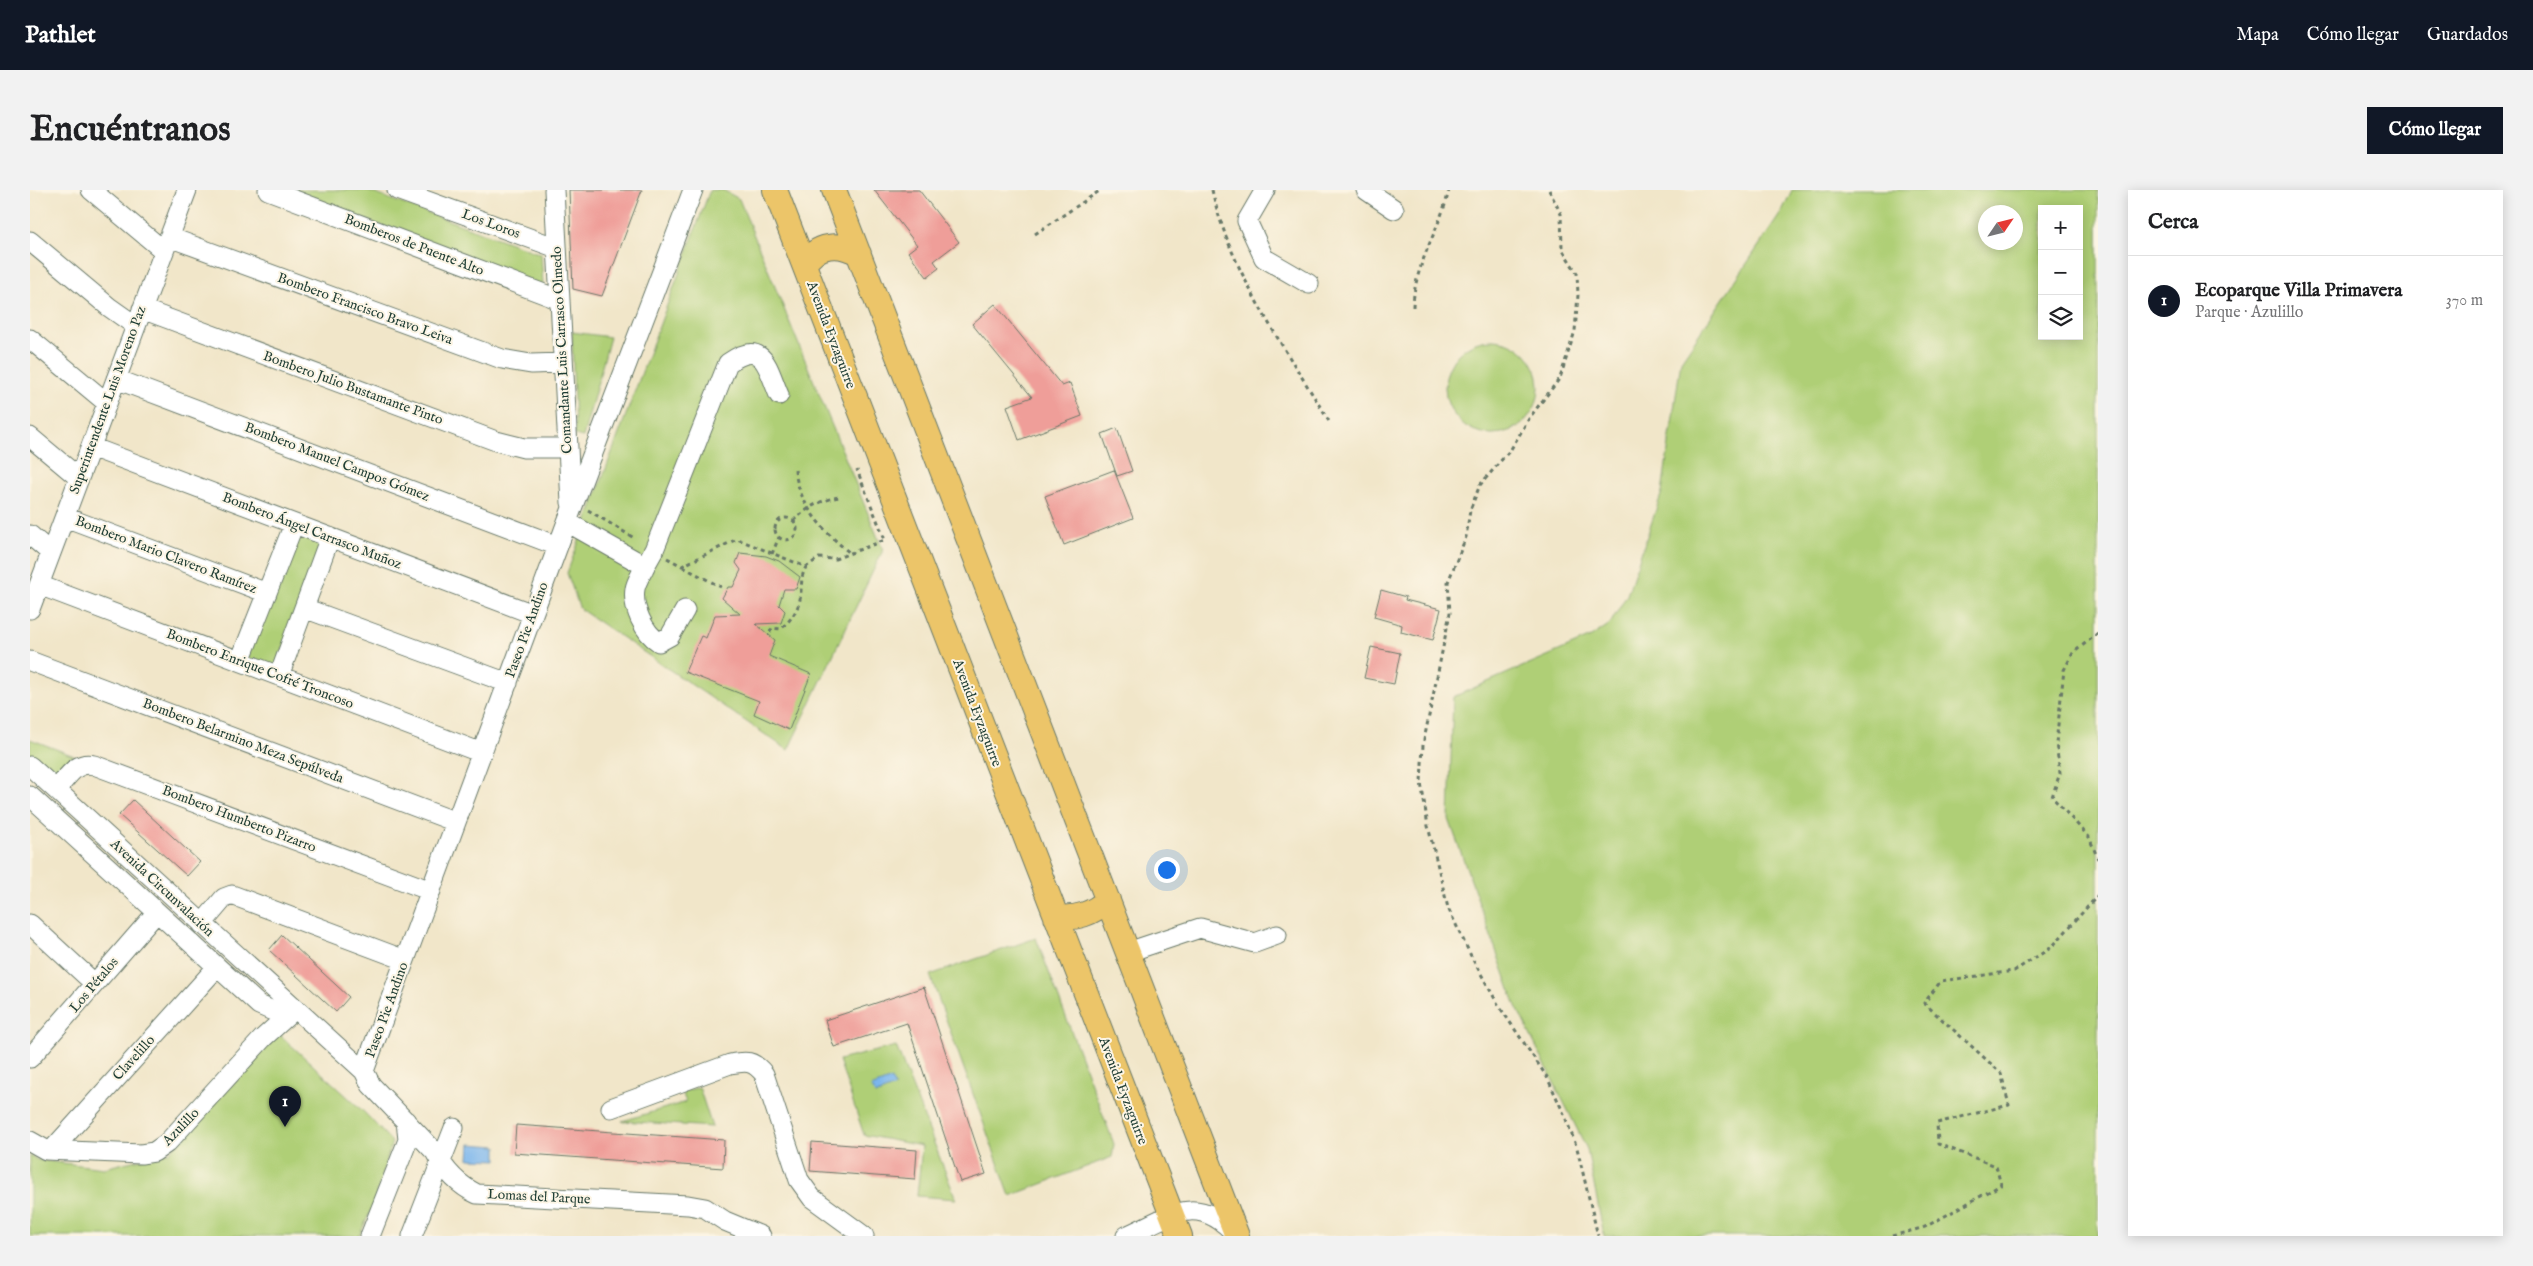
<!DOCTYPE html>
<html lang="es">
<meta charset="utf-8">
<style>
:root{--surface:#fff;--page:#f2f2f2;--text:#202124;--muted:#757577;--line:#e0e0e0;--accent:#111827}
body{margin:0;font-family:"IM FELL English",serif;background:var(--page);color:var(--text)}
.controls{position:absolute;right:15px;top:15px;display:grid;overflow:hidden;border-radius:0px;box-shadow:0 2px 12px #0003}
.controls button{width:45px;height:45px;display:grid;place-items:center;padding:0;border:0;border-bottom:1px solid var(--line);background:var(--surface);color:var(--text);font:25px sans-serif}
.compass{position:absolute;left:1948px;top:15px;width:45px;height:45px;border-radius:50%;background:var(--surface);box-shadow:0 2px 12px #0003;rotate:55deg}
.you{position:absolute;left:1136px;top:679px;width:18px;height:18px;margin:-12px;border:4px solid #fff;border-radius:50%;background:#1a73e8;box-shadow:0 0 0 8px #1a73e833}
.badge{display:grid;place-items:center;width:32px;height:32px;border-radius:50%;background:var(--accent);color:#fff;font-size:16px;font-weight:700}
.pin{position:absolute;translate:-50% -41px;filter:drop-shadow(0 1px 2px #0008)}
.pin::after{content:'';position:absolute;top:26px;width:18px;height:15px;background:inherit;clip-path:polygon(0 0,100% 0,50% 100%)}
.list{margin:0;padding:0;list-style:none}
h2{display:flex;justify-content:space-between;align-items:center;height:65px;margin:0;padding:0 20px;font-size:21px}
h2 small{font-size:16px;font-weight:400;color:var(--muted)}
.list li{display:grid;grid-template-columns:32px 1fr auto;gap:15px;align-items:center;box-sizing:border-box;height:90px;padding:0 20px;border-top:1px solid var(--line)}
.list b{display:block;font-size:19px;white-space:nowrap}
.list p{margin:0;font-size:16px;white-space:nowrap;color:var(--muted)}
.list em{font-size:16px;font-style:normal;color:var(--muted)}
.icon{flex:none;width:28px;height:28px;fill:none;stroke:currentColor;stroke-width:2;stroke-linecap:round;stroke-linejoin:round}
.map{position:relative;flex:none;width:2068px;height:1046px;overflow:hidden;border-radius:0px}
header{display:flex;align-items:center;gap:30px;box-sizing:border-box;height:70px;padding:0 25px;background:var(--accent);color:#fff}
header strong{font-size:24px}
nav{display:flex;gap:28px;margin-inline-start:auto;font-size:18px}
.intro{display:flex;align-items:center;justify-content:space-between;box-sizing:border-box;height:120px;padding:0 30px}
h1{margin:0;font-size:35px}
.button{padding:12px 22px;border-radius:0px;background:var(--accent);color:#fff;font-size:18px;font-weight:700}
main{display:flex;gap:30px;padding:0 30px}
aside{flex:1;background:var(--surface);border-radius:0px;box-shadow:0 2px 12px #0003}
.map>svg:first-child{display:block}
.green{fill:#afcf76;stroke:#678655;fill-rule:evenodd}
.water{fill:#7cb6ed;stroke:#4e7a90}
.building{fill:#ef9e99}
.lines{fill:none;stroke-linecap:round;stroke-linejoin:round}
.minor-casing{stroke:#687868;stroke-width:21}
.major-casing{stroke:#687868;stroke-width:26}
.path{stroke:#687868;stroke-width:3;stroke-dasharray:4 4;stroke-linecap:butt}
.minor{stroke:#fff;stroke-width:19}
.major{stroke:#ecc569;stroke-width:24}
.labels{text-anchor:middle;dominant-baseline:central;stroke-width:4;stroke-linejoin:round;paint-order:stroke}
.street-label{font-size:14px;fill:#1f3d34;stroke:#fcf5e5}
</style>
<header>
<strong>Pathlet</strong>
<nav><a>Mapa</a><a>Cómo llegar</a><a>Guardados</a></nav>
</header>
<div class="intro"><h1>Encuéntranos</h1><a class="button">Cómo llegar</a></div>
<main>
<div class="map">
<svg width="2068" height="1046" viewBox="0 0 2068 1046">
<rect width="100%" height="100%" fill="#fcf5e5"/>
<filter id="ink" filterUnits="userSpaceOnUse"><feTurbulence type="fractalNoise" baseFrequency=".02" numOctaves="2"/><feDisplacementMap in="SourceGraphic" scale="10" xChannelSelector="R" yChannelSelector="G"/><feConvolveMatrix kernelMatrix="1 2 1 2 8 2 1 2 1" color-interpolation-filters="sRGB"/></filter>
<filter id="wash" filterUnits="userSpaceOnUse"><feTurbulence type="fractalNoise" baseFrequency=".0096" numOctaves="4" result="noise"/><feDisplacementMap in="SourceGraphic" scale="20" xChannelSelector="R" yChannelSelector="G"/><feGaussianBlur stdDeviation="1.12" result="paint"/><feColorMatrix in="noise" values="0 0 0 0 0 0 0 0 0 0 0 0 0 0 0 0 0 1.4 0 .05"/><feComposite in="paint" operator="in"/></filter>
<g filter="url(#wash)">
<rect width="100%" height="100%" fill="#f1e6c9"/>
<path class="green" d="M255,0H335L511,64L513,95Z
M680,0H693L709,9L853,360L758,560L550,419L537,383Z
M1762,0H2068V1046H1574L1557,959L1486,816L1419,629L1423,507L1561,447L1580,434L1597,405L1632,302L1651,171L1751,23ZM2012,19H2049V146H2012ZM1956,22H1986V52H1956Z
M542,142L580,147L553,247L545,245Z
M1415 197a47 47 0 1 1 94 0a47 47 0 1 1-94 0Z
M267,340L294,350L245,480L217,468Z
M0,549L44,566L25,590L0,569Z
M1006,748L1084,954L1082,967L980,1006L900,785Z
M249,844L334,922L362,952L343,1016L329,1046H0V966L8,970L74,978L139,962Z
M866,856L926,1009L887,1006L892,956L834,945L809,870Z
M669,897L682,937L592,931L656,912L652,902Z"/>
<path class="water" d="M861,889L865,897L845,905L841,897Z
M440,954L467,956V970L439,969Z"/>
<g id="blocks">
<path class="building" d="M539,0H612L572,106L543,99Z
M844,0H889L929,52L904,71L909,78L897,87L878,62L887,55Z
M965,114L1032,196L1040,193L1052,226L989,250L977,216L1002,207L942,134Z
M1087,238L1102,281L1087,286L1072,244Z
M1084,280L1103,328L1034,355L1015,306Z
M710,363L736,366L749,371L770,387L766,399H754L749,415L755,421L751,433L726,434L745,450L739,466L781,484L759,540L724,524L729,511L655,482L671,446L676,448L685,425L710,424L692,408L698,397H703L711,380L706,373Z
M1351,400L1376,407L1375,410L1411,419L1403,450L1371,442L1372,435L1344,427Z
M1341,457L1370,463L1364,494L1334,488Z
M103,610L170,672L157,686L89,625Z
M252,745L319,807L306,822L239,760Z
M894,797L956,984L930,992L877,833L804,857L795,830Z
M486,935L694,950L693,978L484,963Z
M782,952L887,960L885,989L780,981Z"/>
</g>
</g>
<g filter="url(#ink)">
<use href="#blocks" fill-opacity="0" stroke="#687868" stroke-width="1"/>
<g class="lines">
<defs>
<path id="minor" d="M61,0L134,61
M238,0L530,110
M367,0L527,58
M524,0L541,313
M1235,0L1217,31L1234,68L1279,94
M1336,0L1364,19
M139,47L472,169L501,174L533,173
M0,51L79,117L106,136
M112,119L466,251L494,258H538
M0,149L77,213
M86,189L528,356
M0,247L49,288
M61,257L503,424
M35,327L237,403
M537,332L615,376L624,360L698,173C734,148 737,177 749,205
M0,345L21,363
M615,376C612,383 606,392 605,399C602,417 614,443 629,452L640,446L655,420
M9,395L452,563
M274,418L478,493
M0,419L157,0
M0,471L426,632
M210,471L264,334
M249,486L300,347
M0,576L334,881L341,895L405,962C415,981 428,995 447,1004L658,1015L675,1018L695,1031L731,1046
M26,600C37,588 46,570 64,575L401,701
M0,606L229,815L245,822L265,819
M0,734L64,793
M172,734L194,708L202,705L375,770
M1098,762L1170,738L1225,753L1247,745
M0,868L127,722
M334,881L541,321L663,0
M581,918L700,874C716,871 723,870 734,884L769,990L782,1008L834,1046
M0,951L16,960L111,964L124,962L137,953L233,848L265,819
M22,960L187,777
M340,1046L378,950L376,931
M382,1046L424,938
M1096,1046C1139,1027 1166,1001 1206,1045"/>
<path id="major" d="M745,0L1150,1046
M804,0L1207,1046
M774,75C787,53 809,52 829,64
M1026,727C1047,729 1062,724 1078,710"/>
</defs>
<use href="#minor" class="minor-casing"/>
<use href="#major" class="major-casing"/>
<path class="path" d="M1182,0C1201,85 1256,159 1300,233
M1519,0L1531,24L1532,59L1547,83L1548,105L1545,141L1530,188L1500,227L1481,259L1450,295L1440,320L1436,347L1418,392L1420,423L1393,555L1391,592L1398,636L1418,718L1442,768L1469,816L1517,887L1534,924L1547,958L1568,1046
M1005,44L1071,0
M1383,117C1384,74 1410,40 1419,0
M765,280C769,315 793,341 820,363
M558,320L604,348
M745 339a11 11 0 1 1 22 0a11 11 0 1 1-22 0Z
M763,331C778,317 790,310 810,307
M742,364L749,347
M637,368L652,376L707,349L776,377L789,368L805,369L855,350L827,280
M653,377L691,397
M740,442L742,438L751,439C763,428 771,416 771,400C772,391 771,386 776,377
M2068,443L2043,463L2034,480L2026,553L2030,583L2022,607L2059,647L2068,669
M1862,1046L1895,1037L1971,995L1966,976L1908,954L1907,933L1979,915L1971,883L1894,813L1911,791L1984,781L2022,757L2068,705"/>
<use href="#minor" class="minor"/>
<use href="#major" class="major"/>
</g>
</g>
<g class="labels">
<g class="street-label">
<text transform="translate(461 34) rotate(20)">Los Loros</text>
<text transform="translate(384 55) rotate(21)">Bomberos de Puente Alto</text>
<text transform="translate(335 119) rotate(20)">Bombero Francisco Bravo Leiva</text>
<text transform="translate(801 145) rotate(69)">Avenida Eyzaguirre</text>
<text transform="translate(532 160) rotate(-93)">Comandante Luis Carrasco Olmedo</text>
<text transform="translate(323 198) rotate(20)">Bombero Julio Bustamante Pinto</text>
<text transform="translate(78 210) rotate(-70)">Superintendente Luis Moreno Paz</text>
<text transform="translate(307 272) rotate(21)">Bombero Manuel Campos Gómez</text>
<text transform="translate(282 341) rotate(21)">Bombero Ángel Carrasco Muñoz</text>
<text transform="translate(136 365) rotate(21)">Bombero Mario Clavero Ramírez</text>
<text transform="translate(497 440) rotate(-70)">Paseo Pie Andino</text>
<text transform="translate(230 479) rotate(21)">Bombero Enrique Cofré Troncoso</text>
<text transform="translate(947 523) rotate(69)">Avenida Eyzaguirre</text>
<text transform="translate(213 551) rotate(21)">Bombero Belarmino Meza Sepúlveda</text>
<text transform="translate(209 629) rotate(21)">Bombero Humberto Pizarro</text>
<text transform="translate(132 698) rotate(43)">Avenida Circunvalación</text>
<text transform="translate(64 795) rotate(-50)">Los Pétalos</text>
<text transform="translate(357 820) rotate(-70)">Paseo Pie Andino</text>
<text transform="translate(104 868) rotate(-48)">Clavelillo</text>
<text transform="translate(1093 901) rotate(69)">Avenida Eyzaguirre</text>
<text transform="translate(151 937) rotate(-46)">Azulillo</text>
<text transform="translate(509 1007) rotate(3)">Lomas del Parque</text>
</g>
</g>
</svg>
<div class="controls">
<button>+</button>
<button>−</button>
<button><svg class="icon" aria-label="layers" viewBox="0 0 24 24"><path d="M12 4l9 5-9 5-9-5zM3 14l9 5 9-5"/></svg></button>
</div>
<svg class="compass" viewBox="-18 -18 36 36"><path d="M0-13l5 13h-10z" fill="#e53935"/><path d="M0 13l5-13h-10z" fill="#757577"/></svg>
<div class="you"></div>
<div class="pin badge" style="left:255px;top:937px">1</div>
</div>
<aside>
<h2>Cerca<small></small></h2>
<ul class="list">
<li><span class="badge">1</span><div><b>Ecoparque Villa Primavera</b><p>Parque · Azulillo</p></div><em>370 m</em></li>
</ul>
</aside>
</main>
